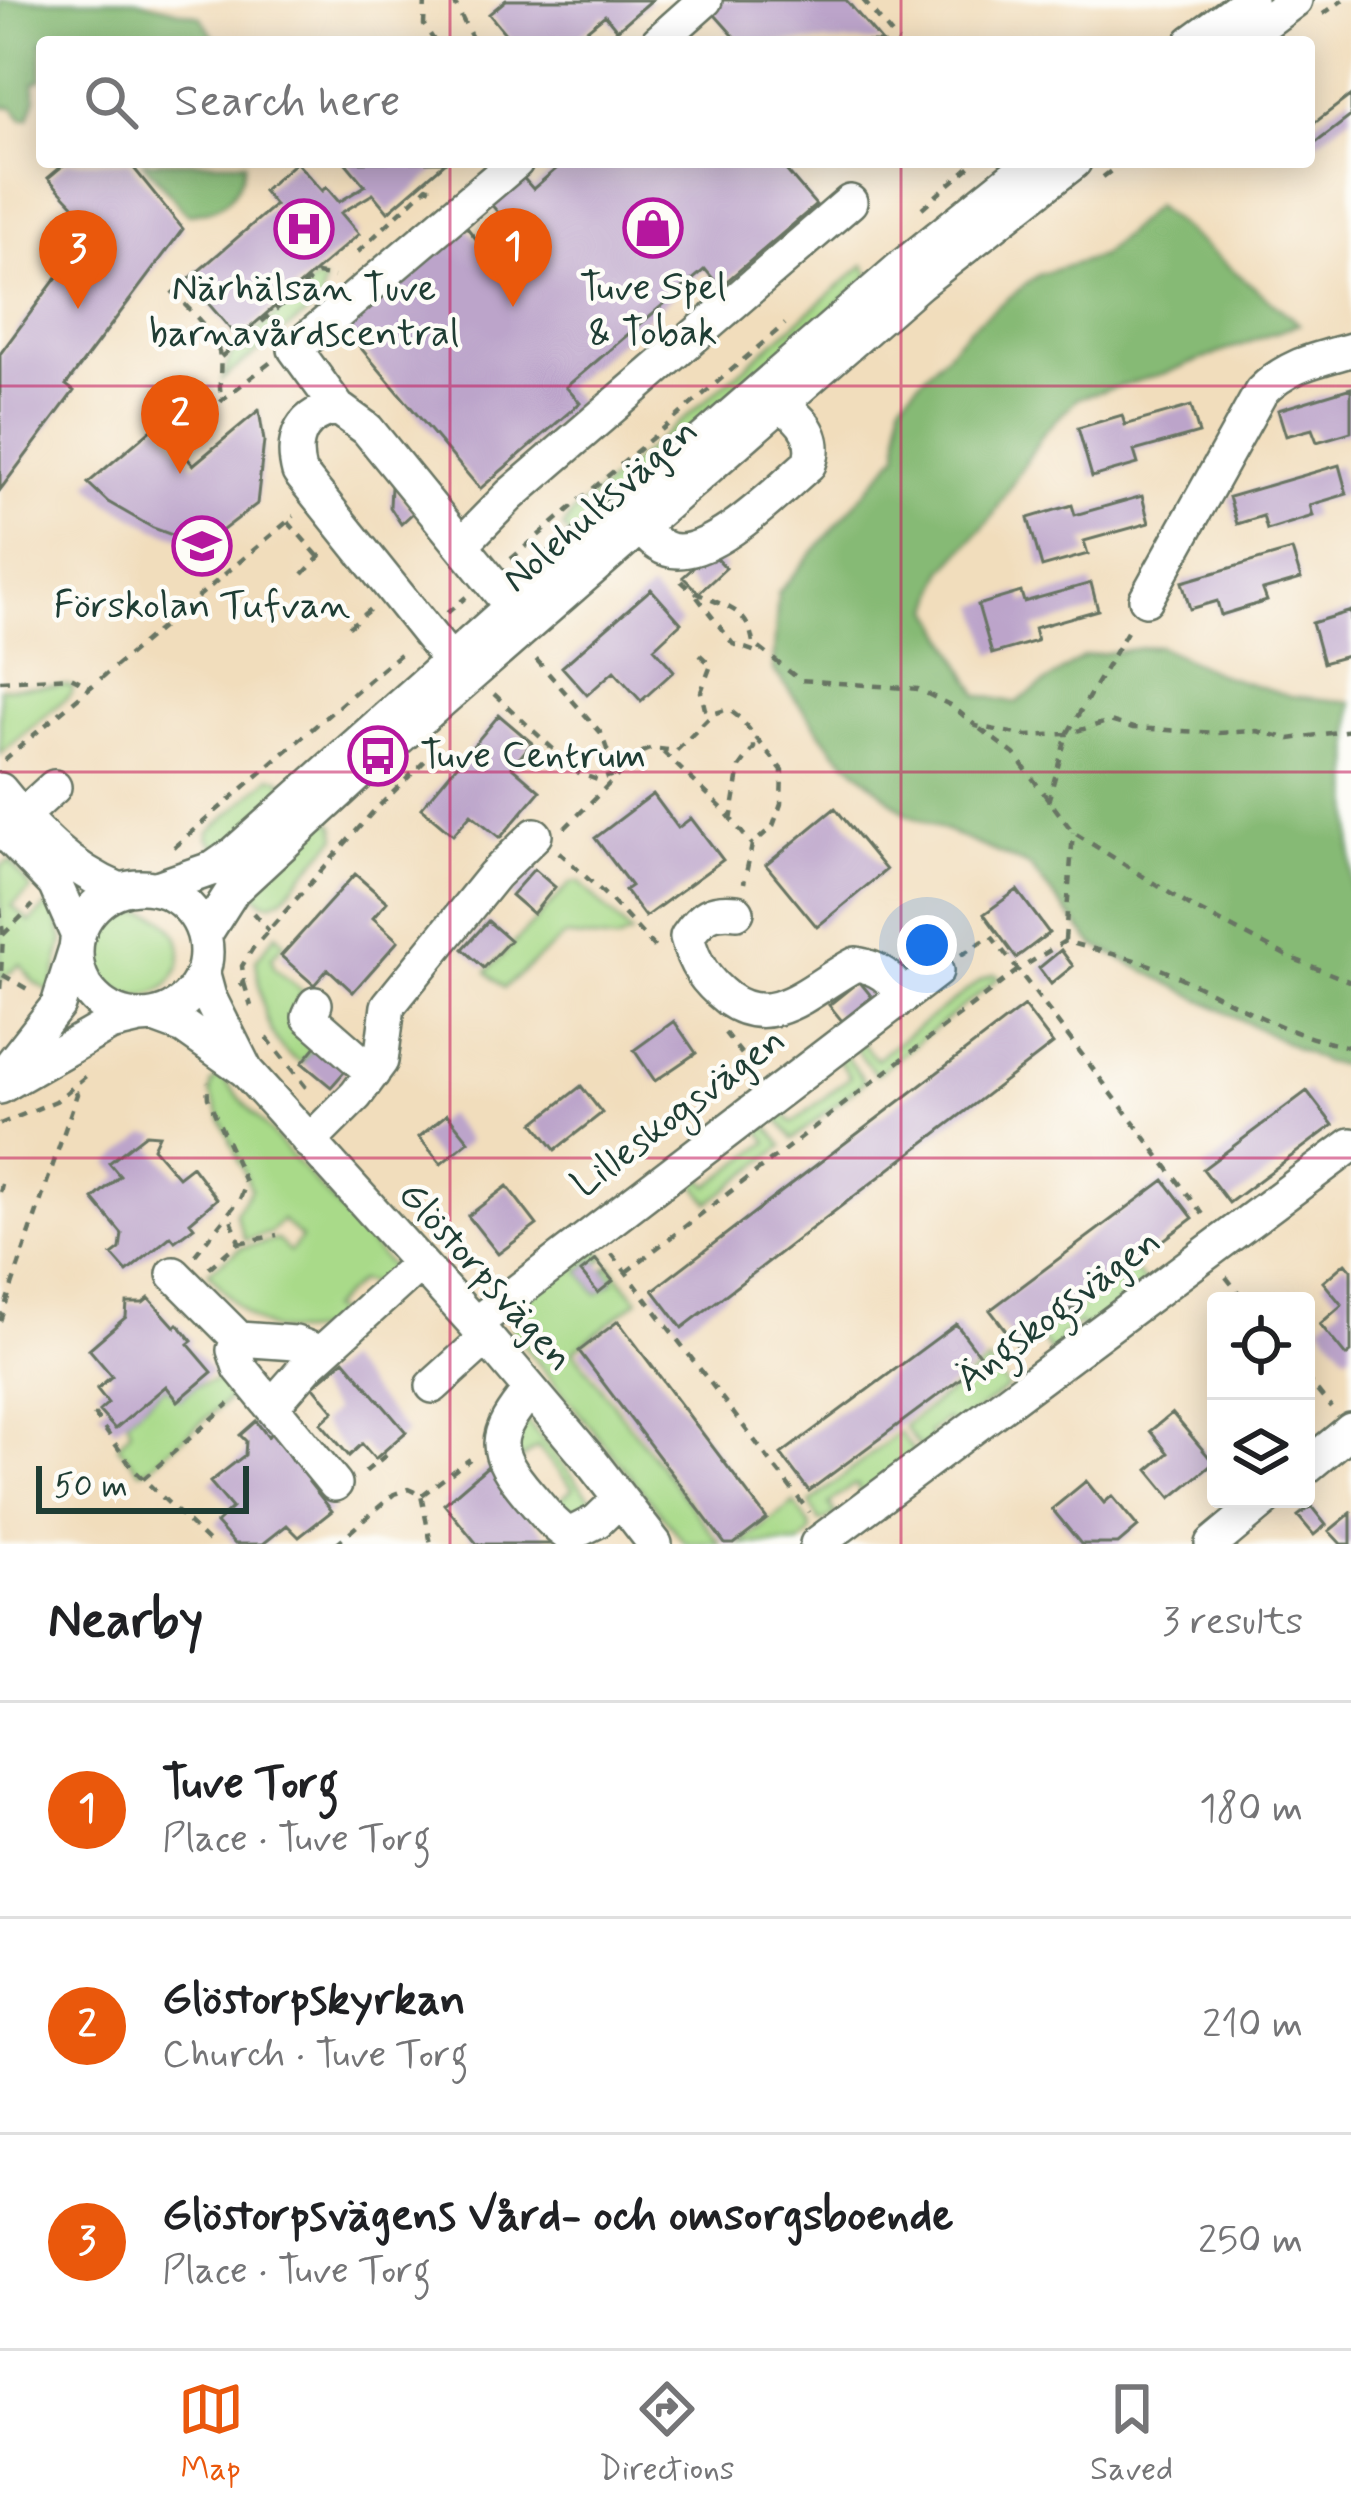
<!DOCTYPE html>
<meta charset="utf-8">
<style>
:root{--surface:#fff;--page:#f2f2f2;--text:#202124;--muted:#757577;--line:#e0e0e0;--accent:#ea580c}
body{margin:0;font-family:Mynerve,sans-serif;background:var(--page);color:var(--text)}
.controls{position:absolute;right:36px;bottom:36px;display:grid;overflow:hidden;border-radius:12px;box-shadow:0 6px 30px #0003}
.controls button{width:108px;height:108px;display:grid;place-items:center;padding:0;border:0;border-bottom:3px solid var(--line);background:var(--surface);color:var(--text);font:60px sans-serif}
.scale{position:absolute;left:36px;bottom:30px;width:213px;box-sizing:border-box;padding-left:12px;border:6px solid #1f3d34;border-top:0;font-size:33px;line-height:42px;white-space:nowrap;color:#1f3d34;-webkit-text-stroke:9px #fdfcf7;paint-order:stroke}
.you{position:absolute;left:927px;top:945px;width:42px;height:42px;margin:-30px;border:9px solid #fff;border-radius:50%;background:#1a73e8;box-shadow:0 0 0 18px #1a73e833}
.badge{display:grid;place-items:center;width:78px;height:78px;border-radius:50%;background:var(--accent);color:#fff;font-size:39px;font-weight:700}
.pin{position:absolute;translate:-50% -99px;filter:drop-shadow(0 3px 6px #0008)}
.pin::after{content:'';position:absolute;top:63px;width:42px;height:36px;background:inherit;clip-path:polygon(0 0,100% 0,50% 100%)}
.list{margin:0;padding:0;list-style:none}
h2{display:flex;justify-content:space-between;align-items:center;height:156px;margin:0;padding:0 48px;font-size:51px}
h2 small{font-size:39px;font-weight:400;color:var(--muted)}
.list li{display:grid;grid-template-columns:78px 1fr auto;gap:36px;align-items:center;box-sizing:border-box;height:216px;padding:0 48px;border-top:3px solid var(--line)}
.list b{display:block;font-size:45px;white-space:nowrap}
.list p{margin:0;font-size:39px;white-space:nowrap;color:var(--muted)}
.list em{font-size:39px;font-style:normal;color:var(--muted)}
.icon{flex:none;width:66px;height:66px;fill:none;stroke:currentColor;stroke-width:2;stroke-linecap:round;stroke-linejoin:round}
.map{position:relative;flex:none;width:1351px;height:1544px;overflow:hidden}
.search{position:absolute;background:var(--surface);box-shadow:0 6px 30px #0003;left:36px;right:36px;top:36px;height:132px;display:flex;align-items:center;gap:30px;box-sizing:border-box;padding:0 42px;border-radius:12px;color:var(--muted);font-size:45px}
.sheet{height:804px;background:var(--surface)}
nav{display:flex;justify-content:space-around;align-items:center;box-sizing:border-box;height:168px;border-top:3px solid var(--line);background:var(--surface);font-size:33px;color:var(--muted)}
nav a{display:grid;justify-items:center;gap:6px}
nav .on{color:var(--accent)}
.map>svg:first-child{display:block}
.green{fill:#a9da89;stroke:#648c5e;stroke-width:3}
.forest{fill:#86ba75;stroke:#527c54;stroke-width:3}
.building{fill:#bca4ca}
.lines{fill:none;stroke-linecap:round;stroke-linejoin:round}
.minor-casing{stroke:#687564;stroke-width:38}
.path{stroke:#687564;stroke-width:4.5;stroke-dasharray:9 9;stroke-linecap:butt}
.minor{stroke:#fff;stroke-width:33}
.grid{fill:none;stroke:#c2185b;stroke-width:3;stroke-opacity:0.55}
.labels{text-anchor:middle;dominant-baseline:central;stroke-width:9;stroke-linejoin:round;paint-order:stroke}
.poi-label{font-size:39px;fill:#1f3d34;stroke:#fdfcf7}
.street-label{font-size:39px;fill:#1f3d34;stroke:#fdfcf7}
</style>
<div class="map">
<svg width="1351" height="1544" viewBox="0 0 1351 1544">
<rect width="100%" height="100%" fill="#fdfcf7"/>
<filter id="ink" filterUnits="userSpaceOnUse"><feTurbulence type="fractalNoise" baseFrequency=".00833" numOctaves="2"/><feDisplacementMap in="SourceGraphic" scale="24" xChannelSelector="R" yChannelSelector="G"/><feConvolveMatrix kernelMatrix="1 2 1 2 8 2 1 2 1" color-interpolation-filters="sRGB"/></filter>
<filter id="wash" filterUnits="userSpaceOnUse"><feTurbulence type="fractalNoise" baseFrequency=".004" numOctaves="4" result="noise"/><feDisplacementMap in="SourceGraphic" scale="48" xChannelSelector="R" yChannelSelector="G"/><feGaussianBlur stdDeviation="2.7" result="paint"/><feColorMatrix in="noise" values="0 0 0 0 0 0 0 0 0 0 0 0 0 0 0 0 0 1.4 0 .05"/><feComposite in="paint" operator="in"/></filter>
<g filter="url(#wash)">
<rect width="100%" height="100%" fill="#f1ddbc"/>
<path class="green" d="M864,265L870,275L575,541L563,528L571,515Z
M315,280L324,281L321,303L222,379L233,351L287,305H300L307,299L306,288Z
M67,685L73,688L71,694L0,754V688Z
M271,777L279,778L292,792L221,853L208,838L209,832Z
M326,817L335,825L337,837L283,897L271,903L262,901L250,888Z
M10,861L31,889L12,906L30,922L52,901L63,940L51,992L34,982L20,964L0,981L1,866Z
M579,882L631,934L617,941L564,936L504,988L487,972L571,883Z
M97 954a42 42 0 1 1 84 0a42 42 0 1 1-84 0Z
M276,934L285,943L272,957L274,968L307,995L302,1031L317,1045L302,1063C263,1045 261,997 256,960Z
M995,974L1000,977L876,1075L852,1044L858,1039L876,1059L982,979Z
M842,1051L865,1081L793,1139L769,1108L775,1103L793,1123L850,1077L836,1056Z
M220,1076L397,1274L382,1287L359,1281L329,1309L348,1317C325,1334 281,1338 256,1321C238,1309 222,1288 208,1272L241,1248L277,1240L290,1252L301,1238L282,1220L270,1233L245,1240L235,1213L251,1189L210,1093L212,1082Z
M759,1116L783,1146L709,1203L686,1172L692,1166L709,1186L768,1142L753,1121Z
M595,1245L605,1258L598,1263L594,1259L580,1271L597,1294L614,1282L604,1269L610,1265L638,1300L573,1351L720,1544H686L512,1331L515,1302Z
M1131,1266L1146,1284L1085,1330L1079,1323L1060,1337L1065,1345L1052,1354L1039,1336Z
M989,1362L1008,1388L954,1427L947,1419L929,1433L933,1441L920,1448L904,1426Z
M229,1377L240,1389L146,1470L140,1471L118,1446L131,1430L127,1419L166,1386L179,1400L196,1386Z
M524,1418L589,1496L593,1506L582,1523L553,1505L573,1488L537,1447L516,1464L510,1455Z
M899,1432L916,1454L860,1499L858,1485H853L829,1504L836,1515L820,1522L810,1503Z
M794,1503L811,1527L810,1534L799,1544H740Z"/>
<path class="forest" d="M0,0H135L200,16L216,40L42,42V79L33,83L36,98L29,118L23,119L13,107H0Z
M143,162H245C239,197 222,212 187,214Z
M1155,206L1299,324L1165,373L1078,398L1044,432L991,518L944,570L932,609L978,695L1016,703L1084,656L1158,646L1224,676L1291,696L1351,702V1067L1324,1062L1094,945L1029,866L908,815L834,750L773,669L778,593L898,454L901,401L970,328L1038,275L1101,256Z"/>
<g id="blocks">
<path class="building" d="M506,0H652L617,30L605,15L572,42H512L489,14Z
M715,0H846L882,42H739L708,7Z
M1351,95V116L1309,148V127Z
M67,162H129L183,229L66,385L74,391L0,490V354L94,227L48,178Z
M296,162L322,191L326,187L339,202L365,186L345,162H446L388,212L373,194L341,213L359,234L238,338L188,280L275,205L263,191Z
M564,162H779L816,205L720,287L705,269L566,387L580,403L480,489L343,327L464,224L477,240L503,218L488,201L520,174L533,189Z
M1351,388V432L1317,442L1312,429L1286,436L1278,410Z
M1191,406L1199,433L1134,451L1138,464L1092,477L1078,428L1122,415L1125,425Z
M259,410L264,441L257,504L202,546L153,528L108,502L88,483L159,423L193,465Z
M1339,465L1347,494L1310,505L1313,516L1267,530L1263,516L1237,524L1229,497Z
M391,486L414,512L401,524L390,507Z
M1142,496L1149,523L1084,541L1088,554L1042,567L1028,518L1072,505L1075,515Z
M1292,550L1301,579L1263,590L1267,601L1221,615L1217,601L1190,609L1182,582Z
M711,552L726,568L699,593L683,577Z
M1091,583L1098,610L1034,628L1037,641L992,654L978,605L1021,592L1024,602Z
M651,589L681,623L654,648L674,671L641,701L614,671L587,695L562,667Z
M1351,611V655L1323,663L1312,623Z
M499,715L532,743L512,767L540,791L500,838L471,814L453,835L421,808Z
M653,794L678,828L691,818L723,860L645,917L625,890L631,886L595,838Z
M835,808L886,870L817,927L766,865Z
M534,869L555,887L533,914L511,895Z
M355,874L387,902L373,918L398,941L353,992L328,969L314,985L281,956Z
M1017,890L1049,933L1016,958L984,914Z
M488,921L510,940L484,968L463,949Z
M1061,950L1073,966L1051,984L1039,968Z
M859,981L872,997L842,1021L829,1005Z
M1024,1006L1053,1044L682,1328L653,1290Z
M674,1021L696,1053L655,1081L634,1050Z
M317,1045L346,1070L331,1087L302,1063Z
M581,1086L602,1113L555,1150L534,1123Z
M1307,1091L1333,1125L1229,1203L1203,1169Z
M447,1114L469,1141L441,1164L419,1137Z
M146,1134L159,1135L153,1148L178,1177L192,1166L217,1199L190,1222L194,1227L175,1241L171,1236L127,1272L112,1255L120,1249L122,1234L93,1199L120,1176L109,1163Z
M1164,1180L1193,1218L1019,1348L990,1310Z
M507,1186L537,1225L498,1254L468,1216Z
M596,1260L613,1281L598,1293L581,1272Z
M1345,1263L1351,1270V1352L1346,1356L1320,1324L1342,1305L1323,1282Z
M149,1298L175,1327L178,1324L187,1335L192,1341L188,1344L212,1372L178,1401L166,1386L115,1429L99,1411L108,1403L97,1389L112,1376L89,1349L126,1317L127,1303H143Z
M618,1321L767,1519L734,1544H725L579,1351Z
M956,1324L984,1361L809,1491L781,1454Z
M344,1360L406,1432L375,1459L362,1444L349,1456L321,1423L334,1411L313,1386Z
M1172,1413L1214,1463L1171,1498L1148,1470L1168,1453L1150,1431Z
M256,1421L268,1437L272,1431L293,1462L298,1458L314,1477L309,1482L332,1511L299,1537L287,1525L263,1544H235L216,1523L232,1508L210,1482L245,1455L246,1441L240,1435Z
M488,1466L553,1544H477L444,1504Z
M1086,1481L1104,1503L1112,1496L1138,1527L1118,1544H1081L1052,1509Z
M1311,1506L1326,1525L1314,1535L1298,1516Z
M1351,1513V1544H1341L1329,1531Z"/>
</g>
</g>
<g filter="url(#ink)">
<use href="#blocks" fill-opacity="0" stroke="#687564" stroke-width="3"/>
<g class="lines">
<defs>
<path id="minor" d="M658,42L705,0
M1192,42L1250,0
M1239,42L1295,0
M338,408L295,349L516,162
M628,509C637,520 647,538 659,545C700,574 780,488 809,464C822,430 790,408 763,396
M462,544L510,495L850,202
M1146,599L1261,392C1287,365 1316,360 1351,350
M464,678L299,472C290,438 302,413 338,408L367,429L524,622
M0,790C34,832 69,869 120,890
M0,827L55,884L78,936
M7,830L54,787
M76 952a65 65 0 1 1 130 0a65 65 0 1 1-130 0Z
M157,888L214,868L234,854L511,607L904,265L1032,162
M737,912C712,909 701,916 687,937C694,964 705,981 728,999C774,1032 814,985 856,964C880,968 889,977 904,996
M205,934L233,890L378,756L919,283L1074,162
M203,975L209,997L246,1071L475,1324L586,1455L655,1544
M315,1004L309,1017L373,1073
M154,1016L184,1027L245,1070
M3,1075L58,1005L75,951
M0,1087L110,1024L140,1017
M309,1142L356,1095L381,1061L388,1006L494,875L535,835
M174,1274L239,1339L295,1343L321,1353
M475,1324L936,971
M239,1339L234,1350L240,1368L335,1484
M433,1386L486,1338
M530,1390C492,1437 491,1450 529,1495C542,1510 553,1525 569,1535L597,1521L620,1499
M273,1405L309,1364L418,1265
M1306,1467L1351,1430
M817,1544L1351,1145
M1212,1544L1266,1499"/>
</defs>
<use href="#minor" class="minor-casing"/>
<path class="path" d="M425,0L424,25L435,42
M453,0L474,42
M863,0L898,42
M1323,14L1343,0
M1103,177L1123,162
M922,208L975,162
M358,252L427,187L438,192
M172,291C187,308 213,330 219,352C223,367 217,383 222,400
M221,357L317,274L334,277
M187,444L222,400L271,362
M288,522L319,557
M511,559L785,324
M303,574L323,553
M681,581C710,610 746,597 753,643L800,680L918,689L952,706L976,726L1027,736L1067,734L1110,721L1133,728L1218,733L1257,731L1290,739L1351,730
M697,597L733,644L762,654
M447,613L466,597
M349,627L370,609
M700,655L711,665L701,692L707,718
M0,681L71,677L90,687
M494,694L580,774L598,780L616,774L601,733L534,657
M980,729L1014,754L1073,832L1190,906L1289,957L1351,982
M663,752L723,809L752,845
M4,760L294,516
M1048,802L1067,734L1131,625
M731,821L740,767L754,748V738
M565,828L640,753L652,748L676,751L713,714L728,709L741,719L782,770L781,804L773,826L752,845L744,883
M174,847L402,652
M559,852L613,902L657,950
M0,908L3,935L0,992
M253,913L269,931
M3,935L33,905
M1065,940L1073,832
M961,955L991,936L1018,970L1065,941C1097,951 1132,957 1163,970C1226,996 1282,1036 1351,1047
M3,975L29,990
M244,983L251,1006
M240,986L244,983L242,966L253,948L372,813L431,755
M725,1033L755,1071
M267,1038L308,1090
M0,1124L56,1101L86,1076
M0,1192L2,1184
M239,1243L277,1235
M612,1254L809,1512
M195,1255L240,1199L246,1184L208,1098L207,1082
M209,1268L239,1242L229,1213
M626,1272L1018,970L1205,1217
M1226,1277L1245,1301
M0,1321L77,1094L74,1087
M1306,1377L1331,1408
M94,1414L133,1469L211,1544
M365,1472L391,1451
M143,1479L229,1404
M422,1495L470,1459
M336,1544L394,1494L408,1489L421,1495L431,1544"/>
<use href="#minor" class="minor"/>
</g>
</g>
<path class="grid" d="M450,0V42M901,0V42M450,162V1544M901,162V1544M0,386H1351M0,772H1351M0,1158H1351"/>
<defs>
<symbol id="shop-ring" viewBox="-11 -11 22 22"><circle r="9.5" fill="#fdfcf7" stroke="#b5179e" stroke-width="1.5"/><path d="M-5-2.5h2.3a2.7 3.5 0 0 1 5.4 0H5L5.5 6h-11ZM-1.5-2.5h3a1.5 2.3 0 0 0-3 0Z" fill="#b5179e"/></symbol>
<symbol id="hospital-ring" viewBox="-11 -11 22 22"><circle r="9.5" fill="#fdfcf7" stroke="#b5179e" stroke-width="1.5"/><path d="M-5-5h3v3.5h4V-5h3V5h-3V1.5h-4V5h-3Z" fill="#b5179e"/></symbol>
<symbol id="school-ring" viewBox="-11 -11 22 22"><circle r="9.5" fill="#fdfcf7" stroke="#b5179e" stroke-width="1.5"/><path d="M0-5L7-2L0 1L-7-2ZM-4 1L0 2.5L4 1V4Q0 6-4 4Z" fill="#b5179e"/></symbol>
<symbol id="bus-ring" viewBox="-11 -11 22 22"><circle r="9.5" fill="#fdfcf7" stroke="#b5179e" stroke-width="1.5"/><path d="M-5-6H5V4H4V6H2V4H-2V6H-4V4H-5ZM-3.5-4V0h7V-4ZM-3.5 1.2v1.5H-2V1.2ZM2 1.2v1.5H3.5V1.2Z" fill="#b5179e"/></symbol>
</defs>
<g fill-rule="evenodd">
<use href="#shop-ring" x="620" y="195" width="66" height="66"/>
<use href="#hospital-ring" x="271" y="196" width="66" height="66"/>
<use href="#school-ring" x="169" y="513" width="66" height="66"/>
<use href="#bus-ring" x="345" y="723" width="66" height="66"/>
</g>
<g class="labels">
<g class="poi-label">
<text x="653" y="288">Tuve Spel<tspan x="653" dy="45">&amp; Tobak</tspan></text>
<text x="304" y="289">Närhälsan Tuve<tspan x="304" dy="45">barnavårdscentral</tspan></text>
<text x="202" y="606">Förskolan Tufvan</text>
<text x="420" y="756" text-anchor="start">Tuve Centrum</text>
</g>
<g class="street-label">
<text transform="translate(601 506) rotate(-41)">Nolehultsvägen</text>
<text transform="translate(679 1113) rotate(-37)">Lilleskogsvägen</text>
<text transform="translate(485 1277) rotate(48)">Glöstorpsvägen</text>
<text transform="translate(1059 1311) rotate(-37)">Ängskogsvägen</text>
</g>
</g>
</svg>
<div class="controls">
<button><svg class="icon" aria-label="locate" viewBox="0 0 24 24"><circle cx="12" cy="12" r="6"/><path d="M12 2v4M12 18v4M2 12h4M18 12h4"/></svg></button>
<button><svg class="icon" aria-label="layers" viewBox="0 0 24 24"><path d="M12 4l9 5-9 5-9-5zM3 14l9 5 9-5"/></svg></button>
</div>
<div class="scale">50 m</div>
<div class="you"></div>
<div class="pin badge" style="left:513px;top:307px">1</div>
<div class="pin badge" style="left:180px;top:474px">2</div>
<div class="pin badge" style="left:78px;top:309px">3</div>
<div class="search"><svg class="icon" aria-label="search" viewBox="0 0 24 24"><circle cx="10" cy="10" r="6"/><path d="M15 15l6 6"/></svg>Search here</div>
</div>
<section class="sheet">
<h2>Nearby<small>3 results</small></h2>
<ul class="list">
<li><span class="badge">1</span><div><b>Tuve Torg</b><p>Place · Tuve Torg</p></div><em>180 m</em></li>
<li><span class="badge">2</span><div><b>Glöstorpskyrkan</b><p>Church · Tuve Torg</p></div><em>210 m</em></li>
<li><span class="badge">3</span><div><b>Glöstorpsvägens Vård- och omsorgsboende</b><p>Place · Tuve Torg</p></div><em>250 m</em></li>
</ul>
</section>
<nav>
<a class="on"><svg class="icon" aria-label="map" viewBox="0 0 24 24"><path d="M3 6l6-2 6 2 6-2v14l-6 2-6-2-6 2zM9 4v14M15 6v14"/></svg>Map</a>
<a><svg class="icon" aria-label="directions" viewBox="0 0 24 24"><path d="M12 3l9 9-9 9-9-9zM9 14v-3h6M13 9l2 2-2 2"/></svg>Directions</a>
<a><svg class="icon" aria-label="saved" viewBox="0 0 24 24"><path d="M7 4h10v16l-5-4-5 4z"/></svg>Saved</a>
</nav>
